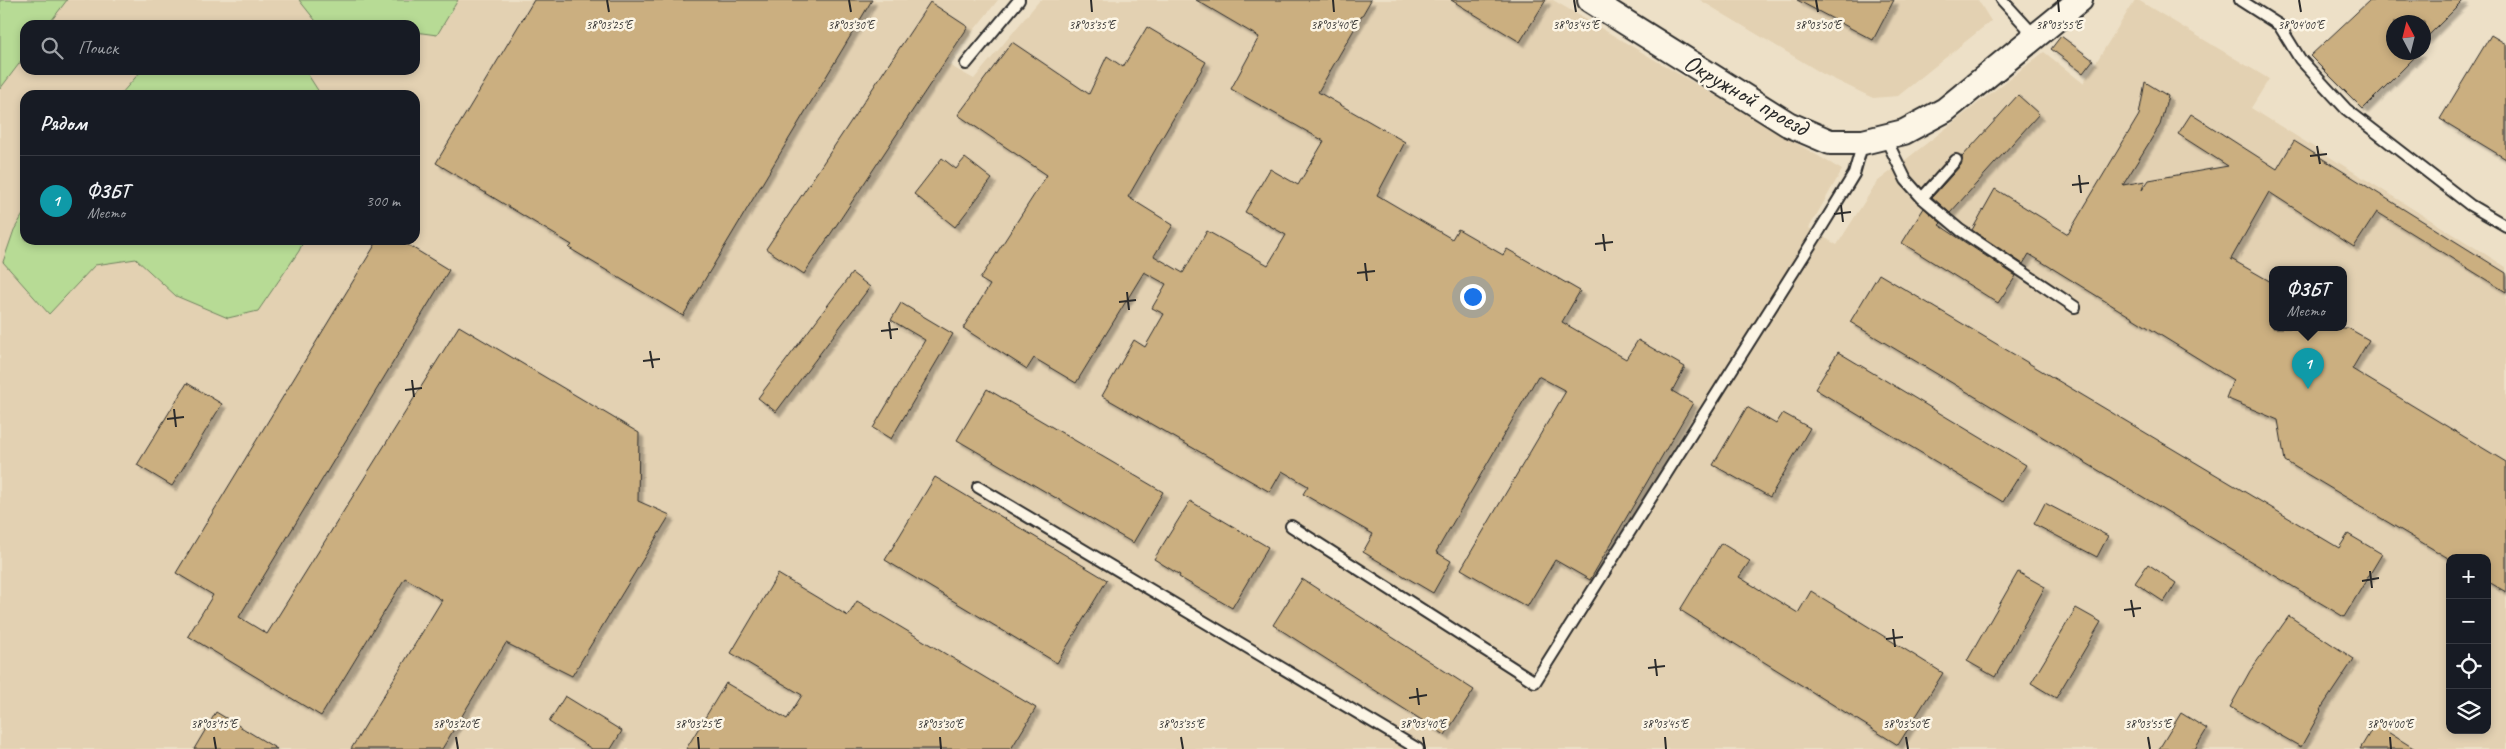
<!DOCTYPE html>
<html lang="ru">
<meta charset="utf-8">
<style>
:root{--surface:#171b24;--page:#20242c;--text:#f1f3f6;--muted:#9ea1a6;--line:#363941;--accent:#2563eb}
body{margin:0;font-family:Caveat,sans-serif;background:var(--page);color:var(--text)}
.controls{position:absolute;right:15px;bottom:15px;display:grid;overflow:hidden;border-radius:10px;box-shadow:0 2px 8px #0003}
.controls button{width:45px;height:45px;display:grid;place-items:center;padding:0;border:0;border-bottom:1px solid var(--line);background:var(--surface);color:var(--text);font:25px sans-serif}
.compass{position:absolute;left:2386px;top:15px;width:45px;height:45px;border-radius:50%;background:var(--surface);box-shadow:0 2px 8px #0003;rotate:353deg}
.you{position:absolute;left:1472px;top:296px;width:18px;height:18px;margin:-12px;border:4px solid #fff;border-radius:50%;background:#1a73e8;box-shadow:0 0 0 8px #1a73e833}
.badge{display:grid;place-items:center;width:32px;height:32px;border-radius:50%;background:var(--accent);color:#fff;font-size:16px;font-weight:700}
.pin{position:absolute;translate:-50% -41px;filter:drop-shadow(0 1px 2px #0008)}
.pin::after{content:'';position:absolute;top:26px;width:18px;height:15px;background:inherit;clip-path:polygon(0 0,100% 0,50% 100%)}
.popup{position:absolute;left:2269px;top:266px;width:78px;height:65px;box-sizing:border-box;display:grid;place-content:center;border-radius:10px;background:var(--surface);filter:drop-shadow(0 1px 4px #0005);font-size:16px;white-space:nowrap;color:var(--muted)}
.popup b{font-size:19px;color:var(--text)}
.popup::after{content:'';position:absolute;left:50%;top:100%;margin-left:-10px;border:10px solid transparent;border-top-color:var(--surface)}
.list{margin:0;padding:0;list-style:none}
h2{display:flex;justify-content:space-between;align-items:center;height:65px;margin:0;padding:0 20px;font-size:21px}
h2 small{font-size:16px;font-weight:400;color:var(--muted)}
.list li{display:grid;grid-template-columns:32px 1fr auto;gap:15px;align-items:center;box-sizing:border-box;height:90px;padding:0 20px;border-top:1px solid var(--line)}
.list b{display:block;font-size:19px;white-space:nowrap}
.list p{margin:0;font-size:16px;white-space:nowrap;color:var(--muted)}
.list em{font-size:16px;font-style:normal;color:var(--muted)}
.icon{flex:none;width:28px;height:28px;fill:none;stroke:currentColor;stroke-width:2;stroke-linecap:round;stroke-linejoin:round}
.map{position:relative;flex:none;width:2506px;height:749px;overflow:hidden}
.search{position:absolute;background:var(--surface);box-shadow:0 2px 8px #0003;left:20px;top:20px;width:400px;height:55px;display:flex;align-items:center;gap:12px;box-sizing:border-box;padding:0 18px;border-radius:15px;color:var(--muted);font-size:19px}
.panel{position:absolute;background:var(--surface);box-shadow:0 2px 8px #0003;left:20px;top:90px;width:400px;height:155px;border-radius:15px}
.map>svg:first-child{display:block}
.built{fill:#e3d1b2;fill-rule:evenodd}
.green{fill:#b7db95;stroke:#718360}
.building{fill:#cbaf80;stroke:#2b2b2b;filter:url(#shadow)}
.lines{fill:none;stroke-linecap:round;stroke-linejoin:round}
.service-casing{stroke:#2b2b2b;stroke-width:14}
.tertiary-casing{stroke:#2b2b2b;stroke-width:28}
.service{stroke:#fcf5e5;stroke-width:10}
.tertiary{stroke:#fcf5e5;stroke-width:24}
.ticks{fill:none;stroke:#2b2b2b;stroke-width:2}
.labels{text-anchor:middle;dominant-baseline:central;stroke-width:5;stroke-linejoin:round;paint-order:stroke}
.street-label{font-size:25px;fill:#2b2b2b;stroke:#fcf5e5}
.ticks-label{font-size:12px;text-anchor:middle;fill:#2b2b2b;stroke:#fcf5e5;stroke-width:5;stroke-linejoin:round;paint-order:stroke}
</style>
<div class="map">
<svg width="2506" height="749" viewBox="0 0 2506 749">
<defs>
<filter id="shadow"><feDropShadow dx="4.5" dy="4.5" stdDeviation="1" flood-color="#0004"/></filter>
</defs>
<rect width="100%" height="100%" fill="#ede0c7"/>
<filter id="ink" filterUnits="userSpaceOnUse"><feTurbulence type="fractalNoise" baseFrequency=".02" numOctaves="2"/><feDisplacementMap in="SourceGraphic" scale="10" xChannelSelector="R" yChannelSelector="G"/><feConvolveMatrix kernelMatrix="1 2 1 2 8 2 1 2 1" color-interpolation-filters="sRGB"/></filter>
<g filter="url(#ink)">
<path class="built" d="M0,0H998L947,64L974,79L1040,0H1553L1842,170L1809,228L1837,245L1877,182L2044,52L2083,83L2135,0H2138L2269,79L2251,108L2506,267V749H0ZM25,25H415V70H25ZM25,95H415V240H25ZM2273,270H2343V328H2273ZM2450,558H2487V730H2450Z
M1700,0H1978L1991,21L1898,96L1873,98L1823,74Z"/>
<path class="green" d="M0,0H67L48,25H25V56L0,89Z
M299,0H458L437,35L415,32V25H319Z
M142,70H305L321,95H120Z
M25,211V240H304L299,251L258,311L228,318L176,296L136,259L95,265L49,314L3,262L14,230Z"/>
<path class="building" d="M534,0H872L683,316L569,248L572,245L436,163Z
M1196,0H1371L1318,92L1405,142L1377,195L1452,239L1458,229L1503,255L1507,249L1580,291L1562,322L1626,359L1638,340L1685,367L1672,391L1693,403L1590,580L1555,560L1527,607L1461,569L1566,391L1538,376L1436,552L1451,561L1433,593L1363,552L1373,534L1303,494L1308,486L1282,471L1270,492L1102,396L1134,340L1145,347L1164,314L1152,308L1166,284L1144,272L1076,383L1034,358L1027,369L963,328L990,285L980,279L1047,175L958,115L1012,42L1089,94L1107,56L1123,67L1147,27L1206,62L1128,197L1173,225L1154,256L1183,273L1207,231L1268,265L1286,235L1245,212L1270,169L1298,185L1324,141L1231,89L1259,37Z
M1451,0H1546L1520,42Z
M1797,0H1894L1873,40Z
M2370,0H2464L2424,40V22H2394V52H2420L2363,109L2310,56Z
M930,2L968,27L804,274L766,249Z
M2491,35L2506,44V159L2440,119Z
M2061,36L2093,60L2083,73L2051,49Z
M2145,82L2168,96L2160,125L2123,185L2145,181L2142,190L2149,180L2228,166L2178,134L2191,114L2277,169L2294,141L2506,273V292L2377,212L2354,247L2269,192L2231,259L2273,283V328H2348L2369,340L2352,369L2506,462V592L2487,581V558H2448L2285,461L2278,420L2226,398L2233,380L2029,254L2023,264L1972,230L1995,189L2068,234L2139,115Z
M2018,95L2039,114L1950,213L1932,197L1961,165L1962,157Z
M942,158L956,169L965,158L992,179L955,227L914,194Z
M1924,208L1941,223L1939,225L2016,276L1998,303L1902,243Z
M378,240H400L449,270L239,617L267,634L459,326L639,433L638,501L670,515L572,676L506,643L442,749H351L442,600L405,578L321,716L188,636L213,595L176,573Z
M852,273L870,287L776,412L758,398Z
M1879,274L2339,548L2348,534L2382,554L2344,617L1850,322Z
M901,303L953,334L891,439L873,428L925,340L891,320Z
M1838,352L2026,465L2003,502L1815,389Z
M187,383L222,404L172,486L137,465Z
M987,389L1163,492L1133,543L957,440Z
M1747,407L1776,424L1783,413L1810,428L1770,497L1713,465Z
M935,477L1107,580L1057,663L885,560Z
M1190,501L1268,547L1232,608L1179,577L1180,575L1154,559Z
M2045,503L2108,536L2097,557L2034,524Z
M1721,543L1750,561L1739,577L1798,613L1811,591L1943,673L1898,745L1680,610Z
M2148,564L2176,583L2164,602L2135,583Z
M2018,572L2045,587L1995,677L1967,661Z
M778,574L848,616L857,601L1036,708L1011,749H686L726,683L787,719L802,695L731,653Z
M1302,579L1474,690L1445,735L1273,625Z
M2076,608L2101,622L2056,698L2031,683Z
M2289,616L2354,659L2320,710L2321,711L2301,747L2230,707L2250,671Z
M565,696L622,731L611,749H592L549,722Z
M216,712L277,749H194Z
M2181,713L2207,729L2195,749H2159Z
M2375,724L2415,749H2360Z"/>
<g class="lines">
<defs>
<path id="service" d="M2002,0L2035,36
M2240,0L2279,25L2300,59L2346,109L2470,205L2506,226
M966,64L1019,0
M1885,137L1906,180L1922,198L1960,230L2075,307
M1922,198L1956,160
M978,487L1418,749
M1291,526L1535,682L1818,233L1854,174L1863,142"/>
<path id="tertiary" d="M1590,0L1788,124L1830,142H1863L1904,132L1945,110L2080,0"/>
</defs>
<use href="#service" class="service-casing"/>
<use href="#tertiary" class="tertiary-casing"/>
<use href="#service" class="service"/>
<use href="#tertiary" class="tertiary"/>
</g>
</g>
<path class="ticks" d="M607,0L609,12M849,0L851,12M1091,0L1092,12M1333,0L1334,12M1574,0L1576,12M1816,0L1818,12M2058,0L2059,12M2299,0L2301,12M2317,146L2320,164M2310,156L2327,154M2079,175L2081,193M2072,185L2089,183M1841,205L1843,222M1834,214L1851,212M1603,234L1605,251M1595,244L1613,242M1365,263L1367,281M1357,273L1375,271M1127,292L1129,310M1119,302L1136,300M889,322L891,339M881,331L898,329M650,351L653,368M643,361L660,359M412,380L414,397M405,390L422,388M174,409L176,427M167,419L184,417M2370,571L2372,588M2362,581L2379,578M2131,600L2134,617M2124,610L2141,608M1893,629L1895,647M1886,639L1903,637M1655,659L1657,676M1648,668L1665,666M1417,688L1419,705M1409,698L1427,695M214,737L216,749M456,737L458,749M698,737L699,749M940,737L941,749M1181,737L1183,749M1423,737L1425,749M1665,737L1666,749M1906,737L1908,749M2148,737L2150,749M2390,737L2391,749"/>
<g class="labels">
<g class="street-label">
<text transform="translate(1746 95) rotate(30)">Окружной проезд</text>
</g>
</g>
<g class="ticks-label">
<text x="609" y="29">38°03'25"E</text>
<text x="1092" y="29">38°03'35"E</text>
<text x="1334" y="29">38°03'40"E</text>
<text x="1576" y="29">38°03'45"E</text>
<text x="1818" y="29">38°03'50"E</text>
<text x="2059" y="29">38°03'55"E</text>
<text x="2301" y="29">38°04'00"E</text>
<text x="851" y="29">38°03'30"E</text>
<text x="214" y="728">38°03'15"E</text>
<text x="456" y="728">38°03'20"E</text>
<text x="698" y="728">38°03'25"E</text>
<text x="940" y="728">38°03'30"E</text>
<text x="1181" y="728">38°03'35"E</text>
<text x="1423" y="728">38°03'40"E</text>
<text x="1665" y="728">38°03'45"E</text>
<text x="1906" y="728">38°03'50"E</text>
<text x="2148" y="728">38°03'55"E</text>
<text x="2390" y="728">38°04'00"E</text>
</g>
</svg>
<div class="controls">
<button>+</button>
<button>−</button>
<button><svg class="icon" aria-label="locate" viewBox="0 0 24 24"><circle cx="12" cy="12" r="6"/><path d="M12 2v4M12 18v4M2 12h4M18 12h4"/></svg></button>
<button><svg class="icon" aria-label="layers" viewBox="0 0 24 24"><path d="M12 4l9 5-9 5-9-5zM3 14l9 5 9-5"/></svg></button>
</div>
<svg class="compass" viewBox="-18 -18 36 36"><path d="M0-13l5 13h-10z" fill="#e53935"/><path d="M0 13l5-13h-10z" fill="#9ea1a6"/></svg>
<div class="you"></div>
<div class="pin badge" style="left:2308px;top:389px;background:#0f9aa8">1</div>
<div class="popup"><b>ФЗБТ</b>Место</div>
<div class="search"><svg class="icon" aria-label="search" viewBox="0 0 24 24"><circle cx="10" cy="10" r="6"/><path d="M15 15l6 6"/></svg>Поиск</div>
<section class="panel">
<h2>Рядом<small></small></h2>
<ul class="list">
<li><span class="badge" style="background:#0f9aa8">1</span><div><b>ФЗБТ</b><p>Место</p></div><em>300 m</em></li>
</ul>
</section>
</div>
